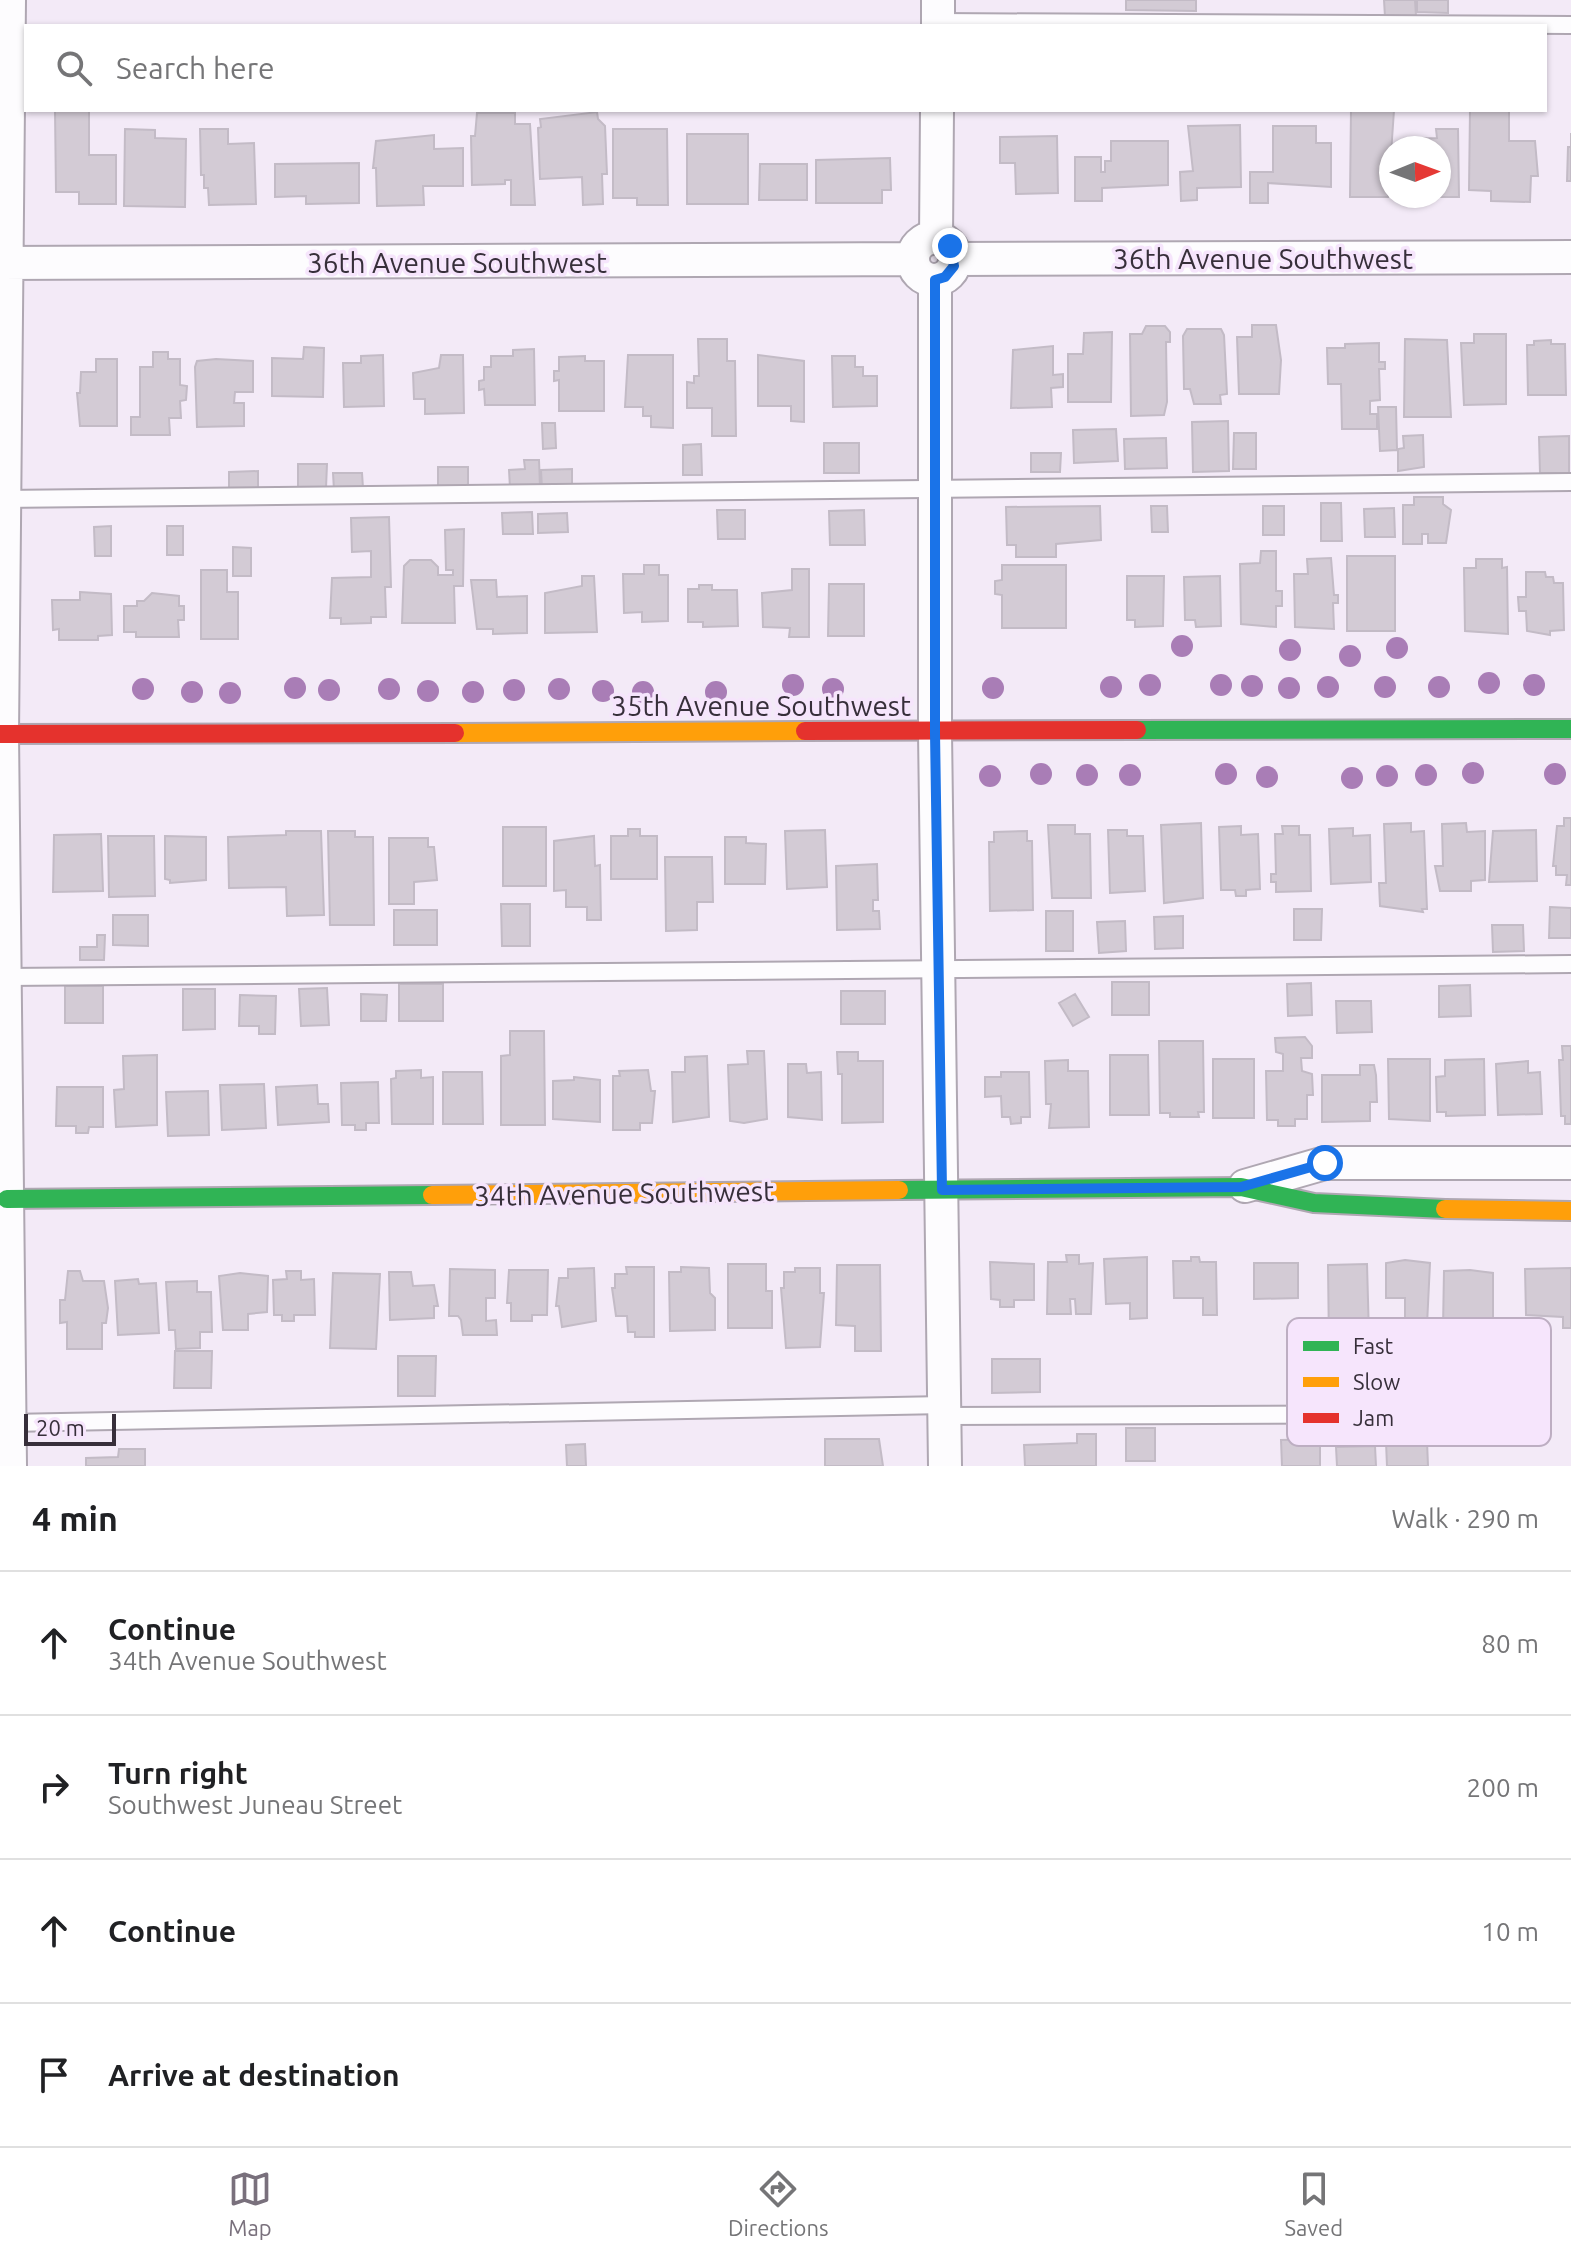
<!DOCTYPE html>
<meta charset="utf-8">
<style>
:root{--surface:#fff;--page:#f6f6f6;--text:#202124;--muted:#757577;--line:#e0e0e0;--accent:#79707c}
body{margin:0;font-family:Ubuntu,sans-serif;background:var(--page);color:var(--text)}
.compass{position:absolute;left:1379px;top:136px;width:72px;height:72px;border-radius:50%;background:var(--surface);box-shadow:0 2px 6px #0004;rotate:89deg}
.scale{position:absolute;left:24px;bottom:20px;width:92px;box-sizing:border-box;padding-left:8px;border:4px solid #372f3a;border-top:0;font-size:22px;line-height:28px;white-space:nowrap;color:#372f3a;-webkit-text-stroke:6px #f6e5fc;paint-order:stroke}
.stop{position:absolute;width:24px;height:24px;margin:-18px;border:6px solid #1a73e8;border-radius:50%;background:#fff}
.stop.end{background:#1a73e8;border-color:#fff;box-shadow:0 2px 8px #0008}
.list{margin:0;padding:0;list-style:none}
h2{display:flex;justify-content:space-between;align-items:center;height:104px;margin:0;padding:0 32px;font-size:34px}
h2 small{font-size:26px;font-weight:400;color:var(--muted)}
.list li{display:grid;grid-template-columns:52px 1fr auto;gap:24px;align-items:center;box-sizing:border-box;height:144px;padding:0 32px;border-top:2px solid var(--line)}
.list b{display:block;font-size:30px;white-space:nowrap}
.list p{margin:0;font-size:26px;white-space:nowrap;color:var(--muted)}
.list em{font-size:26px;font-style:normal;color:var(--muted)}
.icon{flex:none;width:44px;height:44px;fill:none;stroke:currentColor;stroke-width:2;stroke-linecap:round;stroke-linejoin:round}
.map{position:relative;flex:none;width:1571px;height:1466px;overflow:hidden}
.search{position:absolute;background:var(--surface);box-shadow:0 2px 6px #0004;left:24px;right:24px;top:24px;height:88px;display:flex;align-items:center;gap:20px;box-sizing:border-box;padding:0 28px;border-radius:0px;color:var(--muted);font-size:30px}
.sheet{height:680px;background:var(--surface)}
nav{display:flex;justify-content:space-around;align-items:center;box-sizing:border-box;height:112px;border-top:2px solid var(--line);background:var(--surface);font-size:22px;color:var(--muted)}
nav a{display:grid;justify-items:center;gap:4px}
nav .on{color:var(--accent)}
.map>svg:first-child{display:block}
.building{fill:#d3cbd5;stroke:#c3bbc6;stroke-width:2}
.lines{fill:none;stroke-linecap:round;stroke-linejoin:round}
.lane-casing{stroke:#afa7b2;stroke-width:20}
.street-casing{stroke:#afa7b2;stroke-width:36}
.fast-casing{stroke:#afa7b2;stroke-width:22}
.slow-casing{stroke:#afa7b2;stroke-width:22}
.jam-casing{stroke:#afa7b2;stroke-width:22}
.lane{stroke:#fdfcfe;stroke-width:16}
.street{stroke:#fdfcfe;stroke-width:32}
.fast{stroke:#30b455;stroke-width:18}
.slow{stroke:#ff9f0a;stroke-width:18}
.jam{stroke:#e5322d;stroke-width:18}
.tree{fill:#a97db6}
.route{stroke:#1a73e8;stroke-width:10}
.labels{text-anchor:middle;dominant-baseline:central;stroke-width:7;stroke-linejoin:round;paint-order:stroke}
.street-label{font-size:28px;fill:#372f3a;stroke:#f6e5fc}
.key{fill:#f6e5fc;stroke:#bdaec2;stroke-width:2}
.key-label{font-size:22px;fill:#372f3a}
</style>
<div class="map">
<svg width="1571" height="1466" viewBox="0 0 1571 1466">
<rect width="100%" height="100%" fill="#f3eaf7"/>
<path class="building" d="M1126,0H1196V11L1126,10Z
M1384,0H1415L1416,16L1385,17Z
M1417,0H1448V13L1417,12Z
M55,110H89V155H116V204H79V192H56Z
M1351,110H1394L1388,197H1350Z
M1470,110H1509V141H1535L1538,176H1531L1530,202L1491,201V191L1469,190Z
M597,112L598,119L605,126L607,174H602L603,204L583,205L582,177L540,179L538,128L541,127L540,119Z
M477,113H515V124H530L535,205H511V180H505V184L472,185L471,136H475Z
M1240,125L1241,187L1197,188V200L1181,201L1180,172L1193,171L1188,126Z
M1273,126H1316V143H1331V187L1268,183V203H1250V172H1273Z
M125,129L155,130V138L186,139L185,207L124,206Z
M200,129H228V144L254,143L256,204L209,205L208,188H204V175H201Z
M613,129H667L668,205H637V198H613Z
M1436,129H1458L1459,197H1431L1439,196V148H1407V139L1437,138Z
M1571,133V181H1567L1568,147H1571Z
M687,134H748V204H687Z
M434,135V149L463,148V186H423L424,205L377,206L376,168H373L376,141Z
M1057,136L1058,193L1016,194L1015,163H1000V137Z
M1111,141H1168V185L1102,188V201H1075V157H1101V172H1105V161H1111Z
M890,158L891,190H882V203H816V160Z
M359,163V203L306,204V196L275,197V164Z
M760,164H807V200H759Z
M1252,325H1276L1281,360L1279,394H1239L1237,337H1252Z
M1146,326H1165L1170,332V342H1166L1167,402L1164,415L1131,416L1130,334H1142Z
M1187,329H1221L1224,335L1227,394L1220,395L1221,404H1194L1190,389H1184L1183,336Z
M1112,332L1111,402H1068V354H1083L1084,333Z
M1474,334H1506V404L1464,405L1461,343H1474Z
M698,339H727V361H735L736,436H712V408H687V382L694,383V376H699Z
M1405,339L1447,340L1451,417H1404Z
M1551,340V344H1565L1566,395H1528L1527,345H1534V341Z
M1379,343V362H1385V369H1379L1380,400L1370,401V414H1377V429H1342L1341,384H1328L1327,348H1345V344Z
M1053,346V375L1063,374V387L1051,388L1052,407L1011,408L1013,350Z
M304,347L324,348L323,397L272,396V358L303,359Z
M534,349L535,405H485L484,389L479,390V381L484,380V367H491V356H513V350Z
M153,352H168V359H180V385L187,386L186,400L180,401L181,418H169L170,435H131V417H140V367H153Z
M383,355L384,406L344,407L343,363H361V356Z
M441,355H463L464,413L425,414V399H414L413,373L439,368Z
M628,355H673V428L651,427V416H643V407H625Z
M758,355L804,361V422L791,421V406H758Z
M585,356V361H604V411H559V380L554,381V371H559V357Z
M832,356H855V367H863V376H877V406L833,407Z
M96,359H117V426H80L77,393H80L81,372H96Z
M216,359L253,361V392H235L234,403H244V426L197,427L195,367L197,361Z
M1378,407H1396L1397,450L1380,451Z
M1228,421L1229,471L1193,472L1192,422Z
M542,423H555L556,448L543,449Z
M1116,429L1118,461L1074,463L1073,430Z
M1234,433H1256V469H1233Z
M1423,435L1424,467L1398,471V449L1404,448L1403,436Z
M1569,436V473H1540L1539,437Z
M1166,438L1167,468L1125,469L1124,439Z
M824,443H859V473H824Z
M701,444L702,475H683V445Z
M1031,453H1061L1060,472H1031Z
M524,460H539L540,487L510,488L509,470L525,469Z
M298,464H327L326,488H298Z
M438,467H468V486H438Z
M572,469V488L542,489L541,470Z
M258,471V488L229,489V472Z
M333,473H362L363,488L334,490Z
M1414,497H1443V504L1451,510L1446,543H1428V534H1422V544H1403V505H1414Z
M1321,503H1341L1342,541H1321Z
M1100,506L1101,540L1056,544V557H1016V545H1007L1006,507Z
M1151,506H1167L1168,532H1152Z
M1263,506H1284V535H1263Z
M1394,508L1395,537H1365L1364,509Z
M717,510H745V539H718Z
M864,510L865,545H830L829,511Z
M532,512L533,534H503L502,513Z
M567,513L568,532L538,533V514Z
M389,517L391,587H385L386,617H371V623L341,624V618H330L332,578L371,577V551L352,552L351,518Z
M111,526V556H95L94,527Z
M167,526H183V555H167Z
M464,529L463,586H454L455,623H402L404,566L410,560H431L438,567V575H453V570H446L445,530Z
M233,547L251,548V576H233Z
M1261,551H1276V591H1282V606H1276V627L1241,624L1240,564L1260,563Z
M1347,556H1395V631H1347Z
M1331,558L1334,595H1338V603H1333L1334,629L1295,627L1294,574H1308L1307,559Z
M1476,559H1502V568L1507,567L1508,634L1465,631L1464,568H1476Z
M644,565H659V575H668V621L642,622V612L624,613L623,574H644Z
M1002,565H1066V628H1002V595L995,594V581L1002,580Z
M792,569H809V637H789L790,628L763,627L762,593L792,590Z
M201,570H227V592H238V639H201Z
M1526,572H1545L1546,577H1553L1554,583H1563L1564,630L1550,631V635L1527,631L1526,611H1519L1518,597H1526Z
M582,576H594L597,632L545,633V593L582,586Z
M1127,576H1164L1163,626L1135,627V620H1127Z
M1220,576L1221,626L1196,627L1195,620H1185L1184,577Z
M471,580H496L497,597L527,596V633L493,634V629H477Z
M829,584H864V636H828Z
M699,585H712V590H737L738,626L703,627V622H688V589H699Z
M80,592L111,594L112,635L98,636V640H59V629L53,630L52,600H80Z
M152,593L179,596V606H184V620H178L179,637H136V632H124V606H137V601H144Z
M1564,818H1571V885H1566L1567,875H1556V866H1553L1557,826H1564Z
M1201,823L1203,898L1164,903L1161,825Z
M1411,823V832L1424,831L1427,909H1422L1423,912L1380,906L1379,883H1386L1384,824Z
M1466,823L1467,832L1485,831V880L1471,881V891H1440L1435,866H1443L1442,824Z
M1048,825H1075V834H1090L1091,898H1052Z
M1241,826V835L1258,834L1260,889L1246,890V896H1236L1235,890H1221L1219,827Z
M1282,826H1299V835H1310L1311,891L1276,892V882H1271V874H1276L1275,834H1283Z
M503,827H546V886H503Z
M1353,828V836L1370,835L1371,882L1331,884L1329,829Z
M628,829H640V836H657V879H611V836H628Z
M825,830L827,887L787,889L785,831Z
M1108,830H1127V836H1143L1145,891L1110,893Z
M1536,830L1537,881L1489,882L1493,831Z
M286,831H321L324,915L287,916L286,887L229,888L228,837L286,835Z
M328,831H355V837H373L374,925H330Z
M1027,831V841H1032L1033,910L990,911L989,842H994V832Z
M101,834L103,891L53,892L54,835Z
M108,836H154L155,896L109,897Z
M165,836L206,837V880L170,883V880L165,879Z
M594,836L595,866L600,865L601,920H587V907H566V890L554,891V841Z
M725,837H746V843L766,844L765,884H725Z
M389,838H428V847H434L437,880L414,882V904H389Z
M665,857H712L713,902H697V930L666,931Z
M877,864L878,900H873V911H879L880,929L837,930L836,866Z
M501,904H530V946H502Z
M1550,907L1571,908V938H1549Z
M1294,909H1322L1321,940H1294Z
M394,910H437V945H394Z
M1046,911H1073V951H1046Z
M113,915H148V946L113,945Z
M1183,916V948L1155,949L1154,917Z
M1125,921L1126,951L1099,953L1097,922Z
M1492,925H1523L1524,951L1493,952Z
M97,935H105L104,960H80V947H97Z
M1112,982H1149V1015H1112Z
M1311,983L1312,1015L1288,1016L1287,984Z
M399,984H443V1021H399Z
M1470,985L1471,1016L1439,1017V986Z
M65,986H103V1023H65Z
M327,988L329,1025L301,1026L299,989Z
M183,989H215V1029L183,1030Z
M841,991H885V1024H841Z
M361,994L387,995L386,1021H361Z
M1075,994L1089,1017L1073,1026L1059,1003Z
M240,995L276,996L275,1034H259V1026H239Z
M1336,1001H1371L1372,1032L1337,1033Z
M510,1031H544L545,1125H501V1056L510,1055Z
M1305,1037L1312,1046V1058H1301L1302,1071L1312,1074L1313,1095H1307V1119H1295V1126H1278V1120H1267L1266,1071H1283V1054L1276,1052L1275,1038Z
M1159,1041H1203L1204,1112H1198L1199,1117H1170V1113H1160Z
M1562,1046H1571V1124H1565V1116H1561L1559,1060H1563Z
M747,1051H764L767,1119L744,1123L730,1121L728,1065L748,1064Z
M837,1052H858V1061H883V1122L842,1123V1074H838Z
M157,1055V1125L116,1127L114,1090L124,1089L123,1056Z
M1110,1055H1148L1149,1115H1110Z
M707,1056L709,1117L673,1122L672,1072H685V1057Z
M1213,1059H1254V1118H1213Z
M1388,1059H1430V1121L1389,1119Z
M1484,1059L1485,1115L1446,1116V1112H1437L1436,1077L1445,1076V1060Z
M1068,1060V1071H1088L1089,1127L1049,1128L1051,1104H1046L1045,1061Z
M1528,1061V1073L1540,1072L1542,1114L1498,1115L1496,1064Z
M788,1064H806L807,1073L821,1072L822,1120L788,1117Z
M1360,1065H1374L1376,1075L1377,1102H1370V1121L1322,1122V1075H1360Z
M421,1070V1078L433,1077V1124H392L391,1079L396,1078V1071Z
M648,1070L651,1091H655L652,1123H640V1130H613V1076H620L619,1071Z
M443,1072H482L483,1124H443Z
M1001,1072H1029L1030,1117H1021V1123L1011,1124L1010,1117H1002L1001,1096L985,1097V1077H1001Z
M574,1077L600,1080V1122L553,1119V1081L574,1080Z
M378,1082L379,1123H366V1130H355V1125H342L341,1083Z
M264,1084L266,1128L222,1130L220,1085Z
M317,1085L318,1104H328L329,1122L278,1125L276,1087Z
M57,1087H103V1127H89L88,1133H76V1126H56Z
M208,1091L209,1135L168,1136L166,1092Z
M1066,1255H1079V1264L1093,1263L1091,1314H1076L1075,1299H1070L1071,1314H1047L1048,1262H1067Z
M1147,1257V1318L1130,1319V1303L1106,1304L1104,1259Z
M1191,1257H1199L1200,1262H1216L1217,1315H1203V1298H1174L1173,1261H1191Z
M1405,1260L1430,1263L1427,1325H1405V1298H1386V1263Z
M990,1262L1034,1264V1300H1014V1307H1000V1300L991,1299Z
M1254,1263H1298V1298L1254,1299Z
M728,1264H766V1291H772V1328H728Z
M1367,1264L1369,1336H1366V1345L1329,1346L1328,1265Z
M837,1265H880L881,1351H855V1326L836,1325Z
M626,1267H654V1337H635V1332H628L627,1316H616L612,1288H615V1274H627Z
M681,1267L709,1268L710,1293L715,1298V1330L670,1331L669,1272H681Z
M594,1268L596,1321L562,1327L559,1306H556L559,1278H568V1269Z
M795,1268H820V1293H824L820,1347L786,1348L781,1288H784V1272H795Z
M1571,1268V1328H1563V1317L1526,1315L1525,1269Z
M450,1269L495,1270V1298H486V1321L496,1320L497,1335H463L461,1320L458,1316H449Z
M509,1270H548L547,1315H532V1321H511V1303H507Z
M1470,1270L1493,1273V1335L1463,1336V1328H1443L1444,1271Z
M68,1271H80L83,1281H104L108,1308L106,1323H102V1349H67V1322L60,1323V1300H65Z
M286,1271H301V1280L314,1279L315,1315H294V1321H282V1315H274L273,1280L287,1279Z
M389,1272H411L413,1286L434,1285L438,1306H434V1318L390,1320Z
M240,1273L268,1276L267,1312L248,1314V1330H223L219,1276Z
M333,1273L380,1274L376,1349L330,1348Z
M138,1279L139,1284L156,1283L159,1333L118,1335L115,1281Z
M197,1281V1292H211L212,1332H200V1348L176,1349L175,1330H169L166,1282Z
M175,1351H212L211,1388H174Z
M398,1356H436L435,1396H398Z
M992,1359H1040V1392L992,1393Z
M1126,1428H1155V1461H1126Z
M1077,1434H1096V1466H1025L1024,1445L1077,1443Z
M825,1439H879L883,1466H825Z
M1320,1439V1466H1282L1281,1440Z
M1427,1441L1428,1466H1387L1386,1442Z
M585,1444L586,1466H567L566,1445Z
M1375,1446L1376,1466H1337L1336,1447Z
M119,1449H145V1466H86V1458L118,1457Z"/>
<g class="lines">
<defs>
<path id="lane" d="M938,22L1571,25
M1,499L1571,482
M5,977L1571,964
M945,1416L1469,1414
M9,1423L945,1405"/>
<path id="street" d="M9,0L2,734L10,1466
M938,26V0
M936,238L937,110
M913 259a21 21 0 1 1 42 0a21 21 0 1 1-42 0Z
M955,259L1571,257
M0,263L913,259
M935,280V733L945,1466
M1245,1186L1325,1163H1571"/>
<path id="fast" d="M1137,730L1571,729
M899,1190L1241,1187L1314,1203L1445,1209
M7,1199L432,1195"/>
<path id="slow" d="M455,733L805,731
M432,1195L899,1190
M1445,1209L1571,1211"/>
<path id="jam" d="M805,731L1137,730
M0,734L455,733"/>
</defs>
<use href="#lane" class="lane-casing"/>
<use href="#street" class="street-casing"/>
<use href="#fast" class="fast-casing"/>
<use href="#slow" class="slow-casing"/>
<use href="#jam" class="jam-casing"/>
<use href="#lane" class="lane"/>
<use href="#street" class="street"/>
<use href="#fast" class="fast"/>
<use href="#slow" class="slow"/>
<use href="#jam" class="jam"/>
</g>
<g class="tree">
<circle cx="1182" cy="646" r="11"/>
<circle cx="1397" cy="648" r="11"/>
<circle cx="1290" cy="650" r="11"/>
<circle cx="1350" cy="656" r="11"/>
<circle cx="1489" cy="683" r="11"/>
<circle cx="793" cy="685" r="11"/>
<circle cx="1150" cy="685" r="11"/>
<circle cx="1221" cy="685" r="11"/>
<circle cx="1534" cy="685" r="11"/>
<circle cx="1252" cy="686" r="11"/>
<circle cx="1111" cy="687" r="11"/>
<circle cx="1328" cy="687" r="11"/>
<circle cx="1385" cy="687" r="11"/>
<circle cx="1439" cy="687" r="11"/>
<circle cx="295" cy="688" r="11"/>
<circle cx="993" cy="688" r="11"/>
<circle cx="1289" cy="688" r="11"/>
<circle cx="143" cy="689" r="11"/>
<circle cx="389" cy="689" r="11"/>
<circle cx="559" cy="689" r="11"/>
<circle cx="833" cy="689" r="11"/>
<circle cx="329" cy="690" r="11"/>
<circle cx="514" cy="690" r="11"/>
<circle cx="428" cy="691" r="11"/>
<circle cx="603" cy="691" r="11"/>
<circle cx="192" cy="692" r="11"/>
<circle cx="473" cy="692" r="11"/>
<circle cx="643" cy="692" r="11"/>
<circle cx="716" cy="692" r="11"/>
<circle cx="230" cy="693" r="11"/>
<circle cx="1473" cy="773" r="11"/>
<circle cx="1041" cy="774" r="11"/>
<circle cx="1226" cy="774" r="11"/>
<circle cx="1555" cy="774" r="11"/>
<circle cx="1087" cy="775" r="11"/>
<circle cx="1130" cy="775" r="11"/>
<circle cx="1426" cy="775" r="11"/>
<circle cx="990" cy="776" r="11"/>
<circle cx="1387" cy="776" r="11"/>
<circle cx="1267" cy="777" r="11"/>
<circle cx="1352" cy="778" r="11"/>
</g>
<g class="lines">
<path class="route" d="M950,246L954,266L945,277L935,280V733L942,1190L1241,1187L1325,1163"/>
</g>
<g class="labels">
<g class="street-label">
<text x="1263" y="258">36th Avenue Southwest</text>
<text x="457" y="262">36th Avenue Southwest</text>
<text x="761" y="705">35th Avenue Southwest</text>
<text transform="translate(624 1193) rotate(-1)">34th Avenue Southwest</text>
</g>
</g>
<rect x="1287" y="1318" width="264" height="128" rx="12" class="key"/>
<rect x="1303" y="1341" width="36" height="10" fill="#30b455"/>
<rect x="1303" y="1377" width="36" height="10" fill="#ff9f0a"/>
<rect x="1303" y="1413" width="36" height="10" fill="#e5322d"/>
<g class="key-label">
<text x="1353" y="1354">Fast</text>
<text x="1353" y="1390">Slow</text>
<text x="1353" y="1426">Jam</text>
</g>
</svg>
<svg class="compass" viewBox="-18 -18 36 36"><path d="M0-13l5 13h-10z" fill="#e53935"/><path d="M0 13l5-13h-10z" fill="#757577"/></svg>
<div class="scale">20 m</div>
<div class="stop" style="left:1325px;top:1163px"></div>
<div class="stop end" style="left:950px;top:246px"></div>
<div class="search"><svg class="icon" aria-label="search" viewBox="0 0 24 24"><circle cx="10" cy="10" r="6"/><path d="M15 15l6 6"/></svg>Search here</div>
</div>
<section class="sheet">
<h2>4 min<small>Walk · 290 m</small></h2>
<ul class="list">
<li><svg class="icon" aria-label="ahead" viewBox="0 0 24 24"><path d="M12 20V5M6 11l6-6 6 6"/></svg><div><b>Continue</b><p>34th Avenue Southwest</p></div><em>80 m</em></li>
<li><svg class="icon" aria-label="right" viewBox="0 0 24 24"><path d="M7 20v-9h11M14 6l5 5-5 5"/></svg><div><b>Turn right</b><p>Southwest Juneau Street</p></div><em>200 m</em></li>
<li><svg class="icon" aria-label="ahead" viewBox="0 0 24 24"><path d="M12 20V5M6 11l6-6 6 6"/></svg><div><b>Continue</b></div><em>10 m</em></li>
<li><svg class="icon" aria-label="arrive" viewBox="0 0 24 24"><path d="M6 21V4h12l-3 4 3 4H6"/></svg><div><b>Arrive at destination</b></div></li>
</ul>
</section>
<nav>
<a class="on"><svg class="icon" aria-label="map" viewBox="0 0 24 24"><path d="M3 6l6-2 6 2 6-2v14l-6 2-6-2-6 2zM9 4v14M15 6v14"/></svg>Map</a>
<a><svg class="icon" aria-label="directions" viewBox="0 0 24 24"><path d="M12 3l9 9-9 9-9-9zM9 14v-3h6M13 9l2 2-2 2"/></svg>Directions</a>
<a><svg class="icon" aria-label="saved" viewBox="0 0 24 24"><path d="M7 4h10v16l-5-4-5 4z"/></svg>Saved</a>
</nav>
